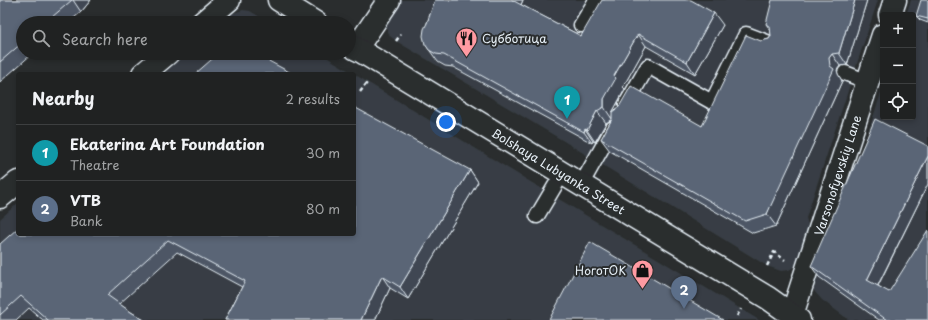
<!DOCTYPE html>
<meta charset="utf-8">
<style>
:root{--surface:#202222;--page:#2d2f2f;--text:#f1f3f6;--muted:#a2a4a5;--line:#3d3f40;--accent:#2563eb}
body{margin:0;font-family:"Playpen Sans",sans-serif;background:var(--page);color:var(--text)}
.controls{position:absolute;right:12px;top:12px;display:grid;overflow:hidden;border-radius:4px;box-shadow:0 2px 6px #0003}
.controls button{width:36px;height:36px;display:grid;place-items:center;padding:0;border:0;border-bottom:1px solid var(--line);background:var(--surface);color:var(--text);font:20px sans-serif}
.you{position:absolute;left:446px;top:122px;width:14px;height:14px;margin:-10px;border:3px solid #fff;border-radius:50%;background:#1a73e8;box-shadow:0 0 0 6px #1a73e833}
.badge{display:grid;place-items:center;width:26px;height:26px;border-radius:50%;background:var(--accent);color:#fff;font-size:13px;font-weight:700}
.pin{position:absolute;translate:-50% -33px;filter:drop-shadow(0 1px 2px #0008)}
.pin::after{content:'';position:absolute;top:21px;width:14px;height:12px;background:inherit;clip-path:polygon(0 0,100% 0,50% 100%)}
.list{margin:0;padding:0;list-style:none}
h2{display:flex;justify-content:space-between;align-items:center;height:52px;margin:0;padding:0 16px;font-size:17px}
h2 small{font-size:13px;font-weight:400;color:var(--muted)}
.list li{display:grid;grid-template-columns:26px 1fr auto;gap:12px;align-items:center;box-sizing:border-box;height:56px;padding:0 16px;border-top:1px solid var(--line)}
.list b{display:block;font-size:15px;white-space:nowrap}
.list p{margin:0;font-size:13px;white-space:nowrap;color:var(--muted)}
.list em{font-size:13px;font-style:normal;color:var(--muted)}
.icon{flex:none;width:22px;height:22px;fill:none;stroke:currentColor;stroke-width:2;stroke-linecap:round;stroke-linejoin:round}
.map{position:relative;flex:none;width:928px;height:320px;overflow:hidden}
.search{position:absolute;background:var(--surface);box-shadow:0 2px 6px #0003;left:16px;top:16px;width:340px;height:44px;display:flex;align-items:center;gap:10px;box-sizing:border-box;padding:0 14px;border-radius:22px;color:var(--muted);font-size:15px}
.panel{position:absolute;background:var(--surface);box-shadow:0 2px 6px #0003;left:16px;top:72px;width:340px;height:164px;border-radius:4px}
.map>svg:first-child{display:block}
.built{fill:#383e44}
.lines{fill:none;stroke-linecap:round;stroke-linejoin:round}
.service-casing{stroke:#e8f1f8;stroke-width:17}
.minor-casing{stroke:#e8f1f8;stroke-width:25}
.secondary-casing{stroke:#e8f1f8;stroke-width:25}
.path{stroke:#e8f1f8;stroke-width:2.5;stroke-dasharray:4 3;stroke-linecap:butt}
.service{stroke:#2a2d2e;stroke-width:14}
.minor{stroke:#2a2d2e;stroke-width:22}
.secondary{stroke:#2a2d2e;stroke-width:22}
.wall{fill:#4d5765;stroke:#e8f1f8}
.shaded-wall{fill:#3f4753;stroke:#e8f1f8}
.building{fill:#5a6576;stroke:#e8f1f8}
.labels{text-anchor:middle;dominant-baseline:central;stroke-width:4;stroke-linejoin:round;paint-order:stroke}
.poi-label{font-size:12px;fill:#e8f1f8;stroke:#2a2d2e;text-anchor:start}
.street-label{font-size:12px;fill:#e8f1f8;stroke:#2a2d2e}
</style>
<div class="map">
<svg width="928" height="320" viewBox="0 0 928 320">
<rect width="100%" height="100%" fill="#2a2d2e"/>
<filter id="ink" filterUnits="userSpaceOnUse"><feTurbulence type="fractalNoise" baseFrequency=".025" numOctaves="2"/><feDisplacementMap in="SourceGraphic" scale="8" xChannelSelector="R" yChannelSelector="G"/><feConvolveMatrix kernelMatrix="1 2 1 2 8 2 1 2 1" color-interpolation-filters="sRGB"/></filter>
<g filter="url(#ink)">
<path class="built" d="M399,0H878L806,218L810,231L797,265L789,270L781,271L767,266L562,140L396,41L390,36L385,25Z
M911,0H928V320H849L822,300L814,291V283L840,194L866,139L883,87V117H913V15H906Z
M243,10L250,11L270,23H220L230,14Z
M186,53H320L354,74H163Z
M354,74L501,164L759,320H0V219L18,203V234H354Z"/>
<g class="lines">
<defs>
<path id="service" d="M581,25L596,0
M845,73L868,82
M626,104L648,66L712,102L746,34L772,44
M581,185L613,128
M537,216L562,174"/>
<g id="minor">
<path d="M890,15L895,0"/>
<path d="M202,23L229,0"/>
<path d="M356,49L389,0"/>
<path d="M143,74L168,53"/>
<path d="M0,197L18,182"/>
<path id="s1" d="M792,315L883,35"/>
</g>
<g id="secondary">
<path d="M279,0L316,23"/>
<path id="s2" d="M349,44L768,298L799,320"/>
</g>
</defs>
<use href="#service" class="service-casing"/>
<use href="#minor" class="minor-casing"/>
<use href="#secondary" class="secondary-casing"/>
<path class="path" d="M396,41L401,34
M360,92L367,83
M767,266L774,252L785,260
M737,316L741,309"/>
<use href="#service" class="service"/>
<use href="#minor" class="minor"/>
<use href="#secondary" class="secondary"/>
</g>
<path class="wall" d="M0,0H91L81,12L68,23H23V53H33L0,82Z
M435,0H523L521,5L581,36L723,25L695,74L646,46L623,87L625,89L613,111L702,126L761,41L769,39L771,36V31L766,24L867,0L847,65L840,66L837,70L838,74L842,81L776,226L753,233L610,151L601,139L612,119L606,123L595,142L593,141L592,143L453,67L445,66L438,62L425,44L427,23Z
M928,0V23L920,20L916,16Z
M928,146V184L878,286L928,320H879L819,277L811,266Z
M470,170L478,182L408,299L390,288L375,320H225L242,287L177,252L119,304L131,312L144,320H43L29,308L16,320H0V244Z"/>
<path class="shaded-wall" d="M73,0H91L81,12Z
M511,0H523L518,11Z
M855,0H867L847,65L839,53Z
M714,13L723,25L695,74L687,62Z
M638,34L646,46L623,87L625,89L613,111L612,119L604,107V99L614,76Z
M832,54L840,66L837,70L838,74L842,81L776,226L767,214L829,58Z
M597,111L606,123L595,142L587,130Z
M585,129L593,141L592,143L584,132Z
M928,156V184L875,291L867,280Z
M470,170L478,182L408,299L400,287Z
M382,276L390,288L375,320H361Z"/>
<path class="building" d="M0,0H72L45,23H23V42L0,62Z
M435,0H512L581,36L602,0H691L714,13L687,62L638,34L614,76L616,78L604,99V107L597,111L587,130L585,129L584,132L444,55L436,54L429,50L425,44L423,36L424,29L427,23Z
M772,0H855L839,53L832,54L829,58L830,66L834,69L767,214L745,221L601,139L612,119V112L619,107L631,86L702,126L746,35L761,41L769,39L771,36L770,27L766,24Z
M921,0H928V19L916,16Z
M219,53H254L293,74H195Z
M354,107L470,170L400,287L382,276L361,320H225L245,281L168,240L107,295L131,312L144,320H48L21,296L0,315V244L18,228V234H354Z
M875,119L928,146V156L867,280L889,292L928,230V320H887L811,266Z
M590,242L723,320H549Z"/>
</g>
<defs>
<symbol id="restaurant-pin" viewBox="-11 -11 22 30"><path d="M0 17L-7.5 6A9.5 9.5 0 1 1 7.5 6Z" fill="#ff9aa2" stroke="#2a2d2e"/><path d="M-5-6h1v4h1v-4h1v4h1v-4h1v5L-1.5 .5V6h-2V.5L-5-1ZM5-6V6H3V1.5H1.5Q1.5-4 5-6Z" fill="#111"/></symbol>
<symbol id="shop-pin" viewBox="-11 -11 22 30"><path d="M0 17L-7.5 6A9.5 9.5 0 1 1 7.5 6Z" fill="#ff9aa2" stroke="#2a2d2e"/><path d="M-5-2.5h2.3a2.7 3.5 0 0 1 5.4 0H5L5.5 6h-11ZM-1.5-2.5h3a1.5 2.3 0 0 0-3 0Z" fill="#111"/></symbol>
</defs>
<g fill-rule="evenodd">
<use href="#restaurant-pin" x="454" y="26" width="25" height="34"/>
<use href="#shop-pin" x="630" y="258" width="25" height="34"/>
</g>
<g class="labels">
<g class="poi-label">
<text x="482" y="38">Субботица</text>
<text x="626" y="270" text-anchor="end">НоготОК</text>
</g>
<g class="street-label">
<text stroke="none"><textPath href="#s2" startOffset="245">Bolshaya Lubyanka Street</textPath></text>
<text stroke="none"><textPath href="#s1" startOffset="147">Varsonofyevskiy Lane</textPath></text>
</g>
</g>
</svg>
<div class="controls">
<button>+</button>
<button>−</button>
<button><svg class="icon" aria-label="locate" viewBox="0 0 24 24"><circle cx="12" cy="12" r="6"/><path d="M12 2v4M12 18v4M2 12h4M18 12h4"/></svg></button>
</div>
<div class="you"></div>
<div class="pin badge" style="left:567px;top:119px;background:#0f9aa8">1</div>
<div class="pin badge" style="left:684px;top:309px;background:#5c6f8a">2</div>
<div class="search"><svg class="icon" aria-label="search" viewBox="0 0 24 24"><circle cx="10" cy="10" r="6"/><path d="M15 15l6 6"/></svg>Search here</div>
<section class="panel">
<h2>Nearby<small>2 results</small></h2>
<ul class="list">
<li><span class="badge" style="background:#0f9aa8">1</span><div><b>Ekaterina Art Foundation</b><p>Theatre</p></div><em>30 m</em></li>
<li><span class="badge" style="background:#5c6f8a">2</span><div><b>VTB</b><p>Bank</p></div><em>80 m</em></li>
</ul>
</section>
</div>
